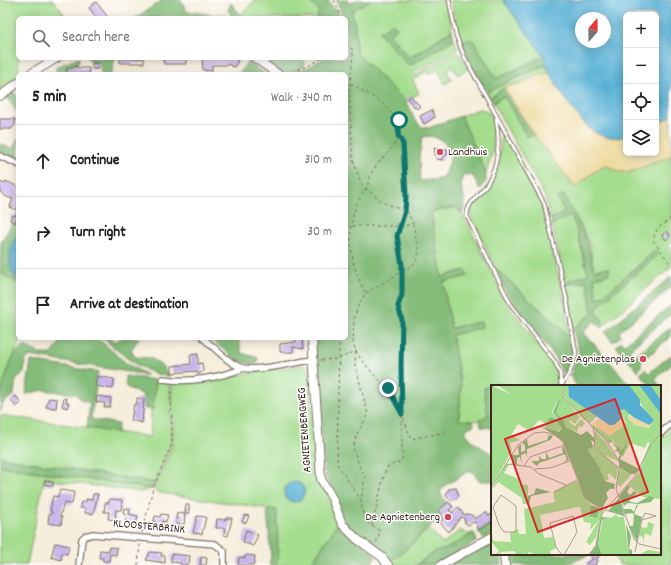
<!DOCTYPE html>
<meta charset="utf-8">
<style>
:root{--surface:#fff;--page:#f2f2f2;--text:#202124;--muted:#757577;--line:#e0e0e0}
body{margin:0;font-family:Dekko,sans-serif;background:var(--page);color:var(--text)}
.controls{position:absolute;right:12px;top:12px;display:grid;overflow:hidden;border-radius:6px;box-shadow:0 2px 10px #0003}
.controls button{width:36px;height:36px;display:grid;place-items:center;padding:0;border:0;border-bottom:1px solid var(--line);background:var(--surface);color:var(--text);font:20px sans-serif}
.compass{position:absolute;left:575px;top:12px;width:36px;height:36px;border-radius:50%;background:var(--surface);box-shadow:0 2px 10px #0003;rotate:20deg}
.stop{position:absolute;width:12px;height:12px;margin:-9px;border:3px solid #0f766e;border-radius:50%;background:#fff}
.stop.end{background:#0f766e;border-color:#fff;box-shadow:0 1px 4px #0008}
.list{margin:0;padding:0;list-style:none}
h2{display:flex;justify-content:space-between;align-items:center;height:52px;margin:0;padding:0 16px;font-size:17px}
h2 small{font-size:13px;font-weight:400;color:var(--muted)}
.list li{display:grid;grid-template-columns:26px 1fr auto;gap:12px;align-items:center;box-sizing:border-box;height:72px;padding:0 16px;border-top:1px solid var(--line)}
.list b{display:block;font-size:15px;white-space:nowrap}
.list em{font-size:13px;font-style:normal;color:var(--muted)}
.icon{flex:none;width:22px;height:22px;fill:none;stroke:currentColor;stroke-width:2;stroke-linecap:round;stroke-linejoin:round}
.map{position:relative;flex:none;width:671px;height:565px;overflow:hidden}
.search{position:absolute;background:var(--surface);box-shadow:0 2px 10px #0003;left:16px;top:16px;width:332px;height:44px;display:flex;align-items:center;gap:10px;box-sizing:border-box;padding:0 14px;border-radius:6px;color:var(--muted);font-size:15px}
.panel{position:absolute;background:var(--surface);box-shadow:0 2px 10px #0003;left:16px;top:72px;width:332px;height:268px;border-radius:6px}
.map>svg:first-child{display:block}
.green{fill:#a5dd8e;stroke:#708456;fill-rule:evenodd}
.forest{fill:#84bc79;stroke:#60734c;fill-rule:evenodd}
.sand{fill:#eeda9e;stroke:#94825e}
.water{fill:#55afd3;stroke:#486c78;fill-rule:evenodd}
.building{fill:#c8b4ea}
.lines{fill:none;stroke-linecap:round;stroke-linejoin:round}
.lane-casing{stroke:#7c6f60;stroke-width:5}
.street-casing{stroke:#7c6f60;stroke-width:8}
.secondary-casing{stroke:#7c6f60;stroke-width:10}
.path{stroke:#7c6f60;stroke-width:1;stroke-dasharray:3 3;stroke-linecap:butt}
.lane{stroke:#fff;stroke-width:3}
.street{stroke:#fff;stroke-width:5.5}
.secondary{stroke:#fff;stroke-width:8}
.route{stroke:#0f766e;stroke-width:5}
.poi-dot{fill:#d1495b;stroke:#fff;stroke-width:1.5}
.labels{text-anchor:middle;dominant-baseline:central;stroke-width:3;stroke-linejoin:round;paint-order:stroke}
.poi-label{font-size:12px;fill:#3b2a1e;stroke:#fff;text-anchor:end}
.street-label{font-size:12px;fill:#3b2a1e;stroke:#fff}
.inset-road{fill:none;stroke:#aba090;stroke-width:1}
.view{fill:#d62828;fill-opacity:0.15;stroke:#d62828;stroke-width:2}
.inset-edge{fill:none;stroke:#3b2a1e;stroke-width:2}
</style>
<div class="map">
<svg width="671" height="565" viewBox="0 0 671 565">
<rect width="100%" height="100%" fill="#fff"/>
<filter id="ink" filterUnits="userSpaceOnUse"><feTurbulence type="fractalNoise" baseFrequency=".025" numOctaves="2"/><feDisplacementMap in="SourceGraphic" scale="8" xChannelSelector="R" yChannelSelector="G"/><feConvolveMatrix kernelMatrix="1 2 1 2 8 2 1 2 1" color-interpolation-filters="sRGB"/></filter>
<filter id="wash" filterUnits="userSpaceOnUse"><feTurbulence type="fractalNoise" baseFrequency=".012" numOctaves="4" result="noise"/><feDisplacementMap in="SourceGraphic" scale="16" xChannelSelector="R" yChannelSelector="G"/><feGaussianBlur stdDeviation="0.9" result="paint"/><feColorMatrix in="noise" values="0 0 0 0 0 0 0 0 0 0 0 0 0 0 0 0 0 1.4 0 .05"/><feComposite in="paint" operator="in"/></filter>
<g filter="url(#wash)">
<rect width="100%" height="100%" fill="#f6eedc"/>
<path class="green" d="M0,0H53L67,18H18L19,74L0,90Z
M255,0H307L319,10L317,18H243L241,14Z
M370,0H447L452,30L409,58L389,33L379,32L409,66L454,39L458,49L455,52L413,72L414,75L456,54H460L468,69L458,75L452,67L447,72L452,79L445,84L438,70L429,74L427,71L413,80L419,93L406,102L356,52L352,11Z
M451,0H503L544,56L496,79L468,39L462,42L458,33Z
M545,65L550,73L537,75L529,80L518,83L504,88L490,98L487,92Z
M504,96L527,137L533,134L575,187L601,167L607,166L630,172L671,156V241L669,246L671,248V267L601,328L600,326L603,321L596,313L598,306L659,254L656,250L603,296L597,298L594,278L606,275L594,271L590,247L582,228L577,219L565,212L551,219L545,197L493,103Z
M479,109C486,110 492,113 493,121V151L486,173L461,116Z
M502,130L541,204L564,299L569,336L496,269L471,216V210L494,178L498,169Z
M457,207L466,220L506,302L553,364C556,371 559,379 557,386H499L496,384L484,389L488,415C481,423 469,421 459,421L461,386L452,335L482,327L481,322L451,328L443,282L467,276L465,270L442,277L431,212Z
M571,215L576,227L588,274L568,281L577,283L587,280L592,313L573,329L571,306L552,224Z
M0,273L18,283V338H20L0,396Z
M302,365L307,367L310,373L316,472L329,497L338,523L310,565H276L278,530L271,509L160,493L154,490L173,444L172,383L192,382ZM299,482C307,488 306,498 296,502Z
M156,380L170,383L171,444L155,483L0,457V415L150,437L151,409H153Z
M671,429V565H620L613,554H660V440Z
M0,466L152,489L141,492L44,479L27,565H0Z
M429,529L443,544L460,530L467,534L474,533L448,548L435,552L416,565H390L389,561L402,553Z"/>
<path class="forest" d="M163,0H181L187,12C200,12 212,16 226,15L227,18H135Z
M307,0H328L334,9H336L341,18H317L319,10Z
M336,0H347L349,4L357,0H370L352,11L355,25L356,52L406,102L415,120L422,127L428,128L461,116L486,173V181L480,189L473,176L463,174L461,186L465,202L462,214L457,207L431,212L442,277L466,270L468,276L443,282L451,328L481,322L482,327L452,335L461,386L459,420L473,421L474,425L466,429V433L473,442L492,454V481H479L473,472L469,471L444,486L440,493L447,504L439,512L442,515L402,553L389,561L350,529L340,514L334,490L325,477L314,338H346V74H290L309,67L324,58H346V18H344ZM430,136C455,141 455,163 440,179L420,181L419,158L422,137Z
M231,3L243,18H233L228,10Z
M393,23L397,28L389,34L409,58L452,30L454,39L409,66L379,32Z
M468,39L474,41L496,79L544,56L545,65L487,92L471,65L462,42Z
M79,58L78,64L68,69L66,74H56V67Z
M88,58H115L111,74H101L100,64L91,62Z
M261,58H303L305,66L283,74Z
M247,62L266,74H239Z
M504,88L533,134L527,137L504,96L493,103L490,98Z
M13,91L18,98V113L6,96Z
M18,138V160L0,152V144L13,149Z
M564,195C578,220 589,242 594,270L606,268L609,269V274L594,278L597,298L603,296L656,250L659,254L598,306L596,313L603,321L600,326L594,321L583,332L631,386H577L570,376L579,353L573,329L592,313L587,281L569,284L568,281L588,274L576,227L571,216L552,224L551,219L565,212L557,198Z
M18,212L17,236L13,244L10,260L18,283L0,273L1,243Z
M496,269L569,336L573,354L564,375L554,356L507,294Z
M671,277V287L619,332L621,336L613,342L605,332Z
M671,305V314L629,350L635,356L671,327V336L641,362V366L638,371L616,346L621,342L625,344Z
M63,338H97L126,363L147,375L29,356L25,361L24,373C13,379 16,384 14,395L3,403L0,412C0,395 7,354 24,346C28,348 37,351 40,354H52Z
M103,338H109L114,342L123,338H139L131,350L135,357L151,358L163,367L169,377C142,372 123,356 103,338Z
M210,338H239L241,353L258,358L257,364C237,364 225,351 210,338Z
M671,355V365L655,379L660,386H651L640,374L645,369L649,373Z
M31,361L98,372L91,419L118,424L117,433L87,428L90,403L81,400L76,394L43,390L26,394Z
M125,376L156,380L153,409H145L142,394L126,387Z
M497,383L499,386H492V428L481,427L479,420L488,415L484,388Z
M0,457L155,483L152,489L0,466Z
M267,509L277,510L278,555L276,565H269L271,557Z
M338,523L376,556L370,565H310Z
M492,523V535L483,538L478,531Z
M474,533L477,541L437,565H416L435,552L448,548Z
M492,540V554H501L502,565H446Z
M508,554H591L565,565H509Z"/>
<path class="sand" d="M550,73L589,129L617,138L626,136V153H656V124L671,116V156L630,172H621L607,166L601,167L575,187L533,134L504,88L529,80L537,75Z"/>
<path class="water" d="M503,0H671V116L656,124V15H626V136C616,138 606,139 596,133C580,124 546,75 544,56ZM581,18H605V42H581Z
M18,236V278C5,272 10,241 18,236Z
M284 492a10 10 0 1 1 20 0a10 10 0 1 1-20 0Z"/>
<g id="blocks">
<path class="building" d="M96,2L107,16L104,18H97L89,8Z
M120,58H144V63H120Z
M163,58H186V64H164Z
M202,58H233L238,61L234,67L228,64V65H212V71L203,70Z
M92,63H98V69H92Z
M77,66L78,68H89V74L67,73L66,69Z
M410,96L420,106L417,109L407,99Z
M432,110L435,117L424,124L420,116Z
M0,119H15V125L11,129H0Z
M434,148L447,149V155H443V160L436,159Z
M6,181L18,187V205L16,210L10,207L13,199L7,197L0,192V182L5,184Z
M18,211L15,223L10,220L12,215L15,216Z
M667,231L670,236L666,240L662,235Z
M296,338H302L303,349L293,347V352H280V344L296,342Z
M198,354V364L202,363L203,371L201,373L198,374L197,371L172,373V366L191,364L190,355Z
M97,376L114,379L113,389L95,386Z
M16,396L21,403L16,407L11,400Z
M97,396L111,398L110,407H104L105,403L96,402Z
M49,398L57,399L56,408L46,407Z
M64,398L67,399L66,402L69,403L67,408L62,406Z
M137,398L144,399L142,423L131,420L134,404H137Z
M45,480L53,482V486L44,484Z
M456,488L459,495L456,499L450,500L446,494L449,489Z
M60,490L74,492L72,504L64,503L60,516L62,517L61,525L48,523L49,514H52V511H50L53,496L58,497Z
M93,494H98L93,514L85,513V508H80L81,502H86V499L92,500Z
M109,499L122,500L121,510H116L115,520L108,519L109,512H104L105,503H109Z
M448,502L453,507L449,510L452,513L458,507L464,515L468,514L473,516L475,519L486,512L489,516L491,514L492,515V522L479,530L476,523L473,522L469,525L465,523L464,518L461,517L449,532L440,522L444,518L438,511Z
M186,505H189V513H185Z
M124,508L130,509L129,514L138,516L136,525L125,523L127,515L123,514Z
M177,513L185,514L184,525L176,524Z
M161,514L168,515L166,522L162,521L161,527L153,525L155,516L160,517Z
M245,515L249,516L246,523L242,522Z
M197,516L206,517L202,534L193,533Z
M226,518H232L228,536L224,535L225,528H216L217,519L225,520Z
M246,530L258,535L253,546L243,542Z
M55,543L69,546L67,554L62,553L61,560L51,557Z
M109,547L117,548L116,555L110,554L109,561H103V558H99L100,550L109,551Z
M150,552L162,553L161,556H165V563L146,560Z
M172,554L190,556L189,564L181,565V563L171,562Z
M593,554H598L599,557L596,558L598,561L595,563L596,565H587L586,563L593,559L590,555Z
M246,555L255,556L254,565H238L239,557L245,558Z
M201,557L207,558L206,565H200Z"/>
</g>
</g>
<g filter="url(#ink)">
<use href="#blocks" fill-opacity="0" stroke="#7c6f60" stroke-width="1"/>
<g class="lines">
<defs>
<path id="lane" d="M449,0L456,35L464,56L544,203L567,301L576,354L570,372L561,386
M496,119C500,139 499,164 488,182C482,193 466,203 467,216L510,303L555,362L560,373L561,386"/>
<path id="street" d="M0,156L18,164
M203,338C215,348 229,364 243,368C256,372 297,362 312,360
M163,379C189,383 219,378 244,368
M660,434L671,424
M79,565L82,539L85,536L93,534L215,544L224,551V565"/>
<path id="secondary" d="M255,58L278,74
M30,74L57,58
M0,96L18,83
M312,338L321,479L332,498L342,524L357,539L382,557L388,565
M504,554L505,565
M441,565L492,537"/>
</defs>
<use href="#lane" class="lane-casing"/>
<use href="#street" class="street-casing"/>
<use href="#secondary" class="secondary-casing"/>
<path class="path" d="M334,0L342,18
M346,44L353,50V56L349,92L353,160L361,183L366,189C343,217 348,264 366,293L359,303L354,318L353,343L356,351L355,365L368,414L357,434L353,448L360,468L365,476L361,501L363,514L369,524L380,531L376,544
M286,74L308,66L322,58
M398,135L403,144L406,196L405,211L397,236L402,265V295L398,306L402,320L401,367L402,414L411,439L451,431
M671,218L657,229L653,240L671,265
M346,226H405L413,223L407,212L384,203L366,189C369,181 371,172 376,166C392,145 398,151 399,120L381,102L350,83
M366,293L416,263L419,252L413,224
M339,338L337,464L361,500
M321,360L338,359L356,351C369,374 390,385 402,412
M372,526L384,475L388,466L402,461V415
M142,533L153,488L172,444L171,387
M138,565L140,544"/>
<use href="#lane" class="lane"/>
<use href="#street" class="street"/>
<use href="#secondary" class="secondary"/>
</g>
</g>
<g class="lines" filter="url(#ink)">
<path class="route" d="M388,388L402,414L401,367L402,320L398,306L402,295V265L397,236L405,211L406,196L403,144L398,135L399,120"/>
</g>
<g class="poi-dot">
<circle cx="440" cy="152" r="4"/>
<circle cx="643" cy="359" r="4"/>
<circle cx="448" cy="517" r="4"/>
</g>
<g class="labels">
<g class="poi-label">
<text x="448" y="152" text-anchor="start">Landhuis</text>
<text x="635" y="359">De Agnietenplas</text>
<text x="440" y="517">De Agnietenberg</text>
</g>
<g class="street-label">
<text transform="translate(305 430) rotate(-94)">AGNIETENBERGWEG</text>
<text transform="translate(149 527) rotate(5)">KLOOSTERBRINK</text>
</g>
</g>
<g transform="translate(491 385)">
<rect width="170" height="170" fill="#f6eedc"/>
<path d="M0,0L21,10L6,0H29L26,7L29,0H72L71,10L89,32L84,39L79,35L78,37L84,41L90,34L94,38L91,42L88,41L86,47L75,42L72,35L75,31L71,34L64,27L67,15L61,27L69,36L59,32L56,36L60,35L72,41L67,47L57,46L54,42L55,39L48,35L39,46L27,39L20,50L29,55L19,58L21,66L0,102ZM73,0H77L78,12L106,31L99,38L92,34L72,10ZM138,0H170L169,114L152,112L137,100L148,88L159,57L156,58L154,63L139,58L132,72L130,69L137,57L129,68L123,57L118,53L117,57L100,42L102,40L119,51L135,38L129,27L134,23L139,27L137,33L144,40L158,43L160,39L155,27ZM104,46L114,56L127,76L111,69L103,61ZM101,61L127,82L125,95L119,89H116L118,94L114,96L108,82L112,79L107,81L103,74L106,72L102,73L97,63ZM14,80H18L13,88L28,94L29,99L37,100V119H32L31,113L7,97L0,106ZM129,82L140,90L129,102L126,99ZM86,96L100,120V133H106L108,123L112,126L105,152L99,160L95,157L108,135L99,145L100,138L93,137L89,122H87L49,130L53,153L62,152L65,163L59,166L60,170H45L38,167L36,170L32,168V170H26L23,166L9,167L11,170L8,168L4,170L8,166L0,156V142L2,156L20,157L19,148L27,144L28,149H35L33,124L64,117L62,107ZM125,129L127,132H133L138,170H111L107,159L111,137L112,134L120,133ZM157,137L163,139L160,151L154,148L152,159V152L148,151L150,142L156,143ZM157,165L170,167V170H148Z" fill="#a5dd8e"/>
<path d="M68,15L70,17H68L65,28L71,34L75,31L72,35L75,42L90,50L96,46L104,54L103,57L100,55L102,62L97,64L102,73L107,72L103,74L107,81L112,79L108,82L114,96L124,99L123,104H119L115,108L117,113L111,123L101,119L94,112L72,56L51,42L68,47L71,43L66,37L56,36L59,32L69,36L62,27ZM58,50L62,51L59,55L36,64V72L35,68L30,70L31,79L29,72L26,73V79L31,80L17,79L24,78L20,70H28L27,62L30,59V67L34,66V60L31,58L36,54L37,61L56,55ZM118,53L127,63L129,62V67L137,57L129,74L148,84L140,94L144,89H139L129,82L127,74L129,70L127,66L123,67L126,64L121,57L117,58ZM71,62H73L78,75L72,77L76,74L74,69L48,78L46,81L40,76H48V70L50,74H55V67L58,73L72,68ZM137,100L139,102L136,107L139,110L143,106L146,108L138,115L140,117L146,118L159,111L163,113L160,117L147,119L137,118L133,121L128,111ZM45,103L60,107L40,111L37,123V111L43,109ZM128,113L133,129V130L117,126ZM146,119L147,120L143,129L151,132L146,157L138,141H142L143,131L142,128L134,129L133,124H140L143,127ZM100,120L108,123L106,133L99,132ZM110,132L121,133L112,134L110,137L107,159L111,170H98L105,161ZM135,139L140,151L138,164L141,165V170H138Z" fill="#84bc79"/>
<path d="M139,31L158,40V43L144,40L137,33ZM131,33L135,38L119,51L101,39L108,34L121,41Z" fill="#eeda9e"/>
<path d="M77,0H138L149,15V20L163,35L158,40L142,32L133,24L129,26L131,33L123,40H118L78,12ZM148,0H159L170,15V29Z" fill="#55afd3"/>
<path class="inset-road" d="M72,0V12L115,55L129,78L125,104L143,154L148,159L170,164M102,44L104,51L103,62L128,83M14,79L40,82L48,89L75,100M33,81L39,72L74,60M44,84L59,83L79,76M0,103L27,60L43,48L53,47L64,50L72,57L94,113L113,126M63,107L86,95M10,110L25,121V147H13L8,140L2,122ZM115,125L134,131M144,167L151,135L165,131L154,128L151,135M71,170L65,162L59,138L82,131L86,147L73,170M98,170L105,160L111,129L145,90L160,59L170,49"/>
<path class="view" d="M124,14L157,107L47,147L14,54Z"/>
<rect width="170" height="170" class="inset-edge"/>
</g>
</svg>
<div class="controls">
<button>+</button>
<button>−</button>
<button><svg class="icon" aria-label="locate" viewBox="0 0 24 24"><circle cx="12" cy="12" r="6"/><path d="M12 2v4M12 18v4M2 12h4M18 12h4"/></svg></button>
<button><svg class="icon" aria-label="layers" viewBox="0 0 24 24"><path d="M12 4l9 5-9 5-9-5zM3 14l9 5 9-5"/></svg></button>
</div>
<svg class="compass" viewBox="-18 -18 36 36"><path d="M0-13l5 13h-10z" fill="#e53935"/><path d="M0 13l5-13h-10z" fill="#757577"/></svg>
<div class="stop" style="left:399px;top:120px"></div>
<div class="stop end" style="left:388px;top:388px"></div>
<div class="search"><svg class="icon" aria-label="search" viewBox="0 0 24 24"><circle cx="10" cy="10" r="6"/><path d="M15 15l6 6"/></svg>Search here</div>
<section class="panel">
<h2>5 min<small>Walk · 340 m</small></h2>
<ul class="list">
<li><svg class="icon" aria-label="ahead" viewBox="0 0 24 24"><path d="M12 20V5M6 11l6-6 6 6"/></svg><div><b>Continue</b></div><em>310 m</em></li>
<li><svg class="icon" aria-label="right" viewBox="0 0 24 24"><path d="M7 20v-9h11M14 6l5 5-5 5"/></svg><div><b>Turn right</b></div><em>30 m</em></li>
<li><svg class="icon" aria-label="arrive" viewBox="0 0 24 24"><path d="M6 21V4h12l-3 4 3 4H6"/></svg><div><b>Arrive at destination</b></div></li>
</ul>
</section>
</div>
